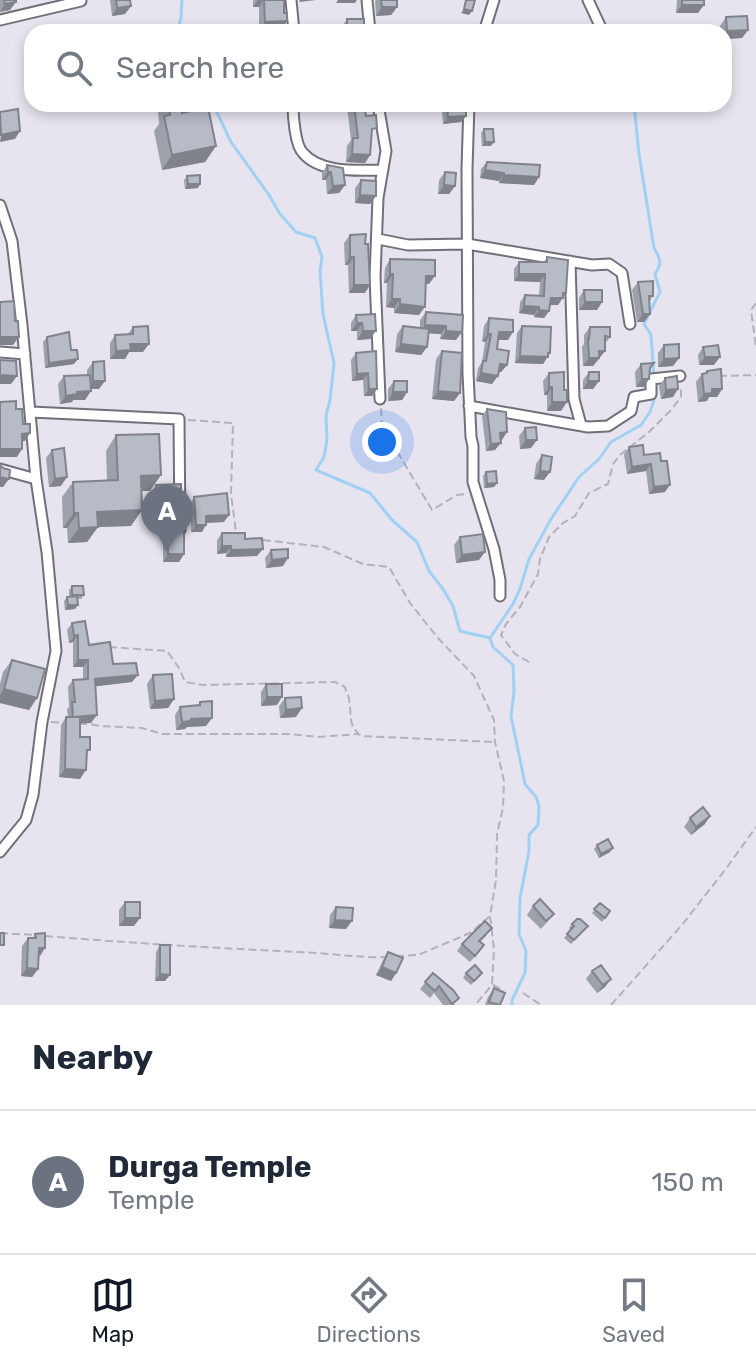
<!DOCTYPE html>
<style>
:root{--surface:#fff;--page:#f6f6f7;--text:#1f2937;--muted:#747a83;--line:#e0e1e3;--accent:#111827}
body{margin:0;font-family:Rubik,sans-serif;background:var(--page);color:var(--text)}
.you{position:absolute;left:382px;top:442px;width:28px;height:28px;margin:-20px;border:6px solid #fff;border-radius:50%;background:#1a73e8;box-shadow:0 0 0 12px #1a73e833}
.badge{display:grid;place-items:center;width:52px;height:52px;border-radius:50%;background:var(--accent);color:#fff;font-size:26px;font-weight:700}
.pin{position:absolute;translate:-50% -66px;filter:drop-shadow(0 2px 4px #0008)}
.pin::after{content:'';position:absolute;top:42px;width:28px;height:24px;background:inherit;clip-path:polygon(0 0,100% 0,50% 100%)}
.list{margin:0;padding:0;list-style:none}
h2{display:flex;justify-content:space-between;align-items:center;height:104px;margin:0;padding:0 32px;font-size:34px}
h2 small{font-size:26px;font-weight:400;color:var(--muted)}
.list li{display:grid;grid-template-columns:52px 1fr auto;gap:24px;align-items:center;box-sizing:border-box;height:144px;padding:0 32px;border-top:2px solid var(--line)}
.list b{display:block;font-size:30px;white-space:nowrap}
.list p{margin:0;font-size:26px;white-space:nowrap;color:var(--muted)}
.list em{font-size:26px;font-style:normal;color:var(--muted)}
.icon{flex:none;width:44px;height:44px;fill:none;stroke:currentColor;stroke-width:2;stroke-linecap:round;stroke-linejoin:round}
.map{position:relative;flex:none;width:756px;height:1005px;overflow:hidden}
.search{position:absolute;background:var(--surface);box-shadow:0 4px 12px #0003;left:24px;right:24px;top:24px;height:88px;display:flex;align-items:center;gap:20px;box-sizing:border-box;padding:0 28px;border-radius:24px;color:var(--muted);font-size:30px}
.sheet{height:248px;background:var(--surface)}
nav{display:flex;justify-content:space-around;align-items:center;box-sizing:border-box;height:112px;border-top:2px solid var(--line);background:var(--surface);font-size:22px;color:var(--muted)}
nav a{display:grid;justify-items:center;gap:4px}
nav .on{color:var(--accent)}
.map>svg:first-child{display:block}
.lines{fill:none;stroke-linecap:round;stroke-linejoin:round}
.stream{stroke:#a0d1f3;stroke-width:3}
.street-casing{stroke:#736f79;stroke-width:13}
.path{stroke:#b4b1ba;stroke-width:2;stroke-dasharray:8 4;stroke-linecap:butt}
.street{stroke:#fff;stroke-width:9}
.wall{fill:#9da1aa}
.shaded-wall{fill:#80838b}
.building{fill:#b7bbc6;stroke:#80838b;stroke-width:2}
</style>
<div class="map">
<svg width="756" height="1005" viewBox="0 0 756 1005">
<rect width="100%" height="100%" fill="#e8e4ef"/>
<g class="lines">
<path class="stream" d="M177,32L181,18L182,0
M213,104L231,142L269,195L280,214L296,232L315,238L322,257L320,271L323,314L334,363L330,400L326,415L327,440L324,457L316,470L370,493L392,520L417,542L429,571L443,589L453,606L460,631L490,638L493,647L513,665L514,692L511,716L525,784L536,797L539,806L538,825L529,835V851L520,898L519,934L526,951L525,973L512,1000V1005
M634,104L639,154L654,248C661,260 662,263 655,274L660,292L644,324L651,335L654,377
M490,638L513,604L520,589L529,559L551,519L579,477L599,459L611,442L641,425L650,412L656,394L655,388"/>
<defs>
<path id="street" d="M291,0L294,32
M367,0L370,32
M588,0L603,32
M0,20L81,1
M484,32L494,0
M293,104C293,116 295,145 303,153C321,174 359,170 383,170
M378,104L386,151L378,198L375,277L380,399
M469,104L467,169L468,373L471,437L473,446V482L494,549L500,580V596
M0,205L12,241L22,325L36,479L47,552L56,651L42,722L33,795L26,820L0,852
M378,239L408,245L467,244L592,265L609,264L622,273L630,324
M570,261L574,399L581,425
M0,352L25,354
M469,406L588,427L608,426L631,411L634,397L651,394V379L680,376
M31,412L179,419L180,530
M0,469L36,479"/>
</defs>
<use href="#street" class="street-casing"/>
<path class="path" d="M756,303L751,310L756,347
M719,376L756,375
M381,408L382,426L432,510L457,495L466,494
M188,420L233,423L231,494L236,532
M263,540L324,547L363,564L389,567L410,603L438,638L474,676L494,720L495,742L504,781L503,808L497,834L496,880L490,916L494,949L492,985L475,1005
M109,647L167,651L179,668L185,682L203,685L335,682L345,687C345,689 349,697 349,699C352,715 347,725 361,736L495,742
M529,662L515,654L501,635L506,624L520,607L538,574L540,559L549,537L563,523L575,516L589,493L608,484L613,464L620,455L649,432L671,410L681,397V387
M51,722L65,723
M79,724H90L100,726L142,728L162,734H290L318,737L358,734
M0,933L35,935
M45,936C130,943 214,948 299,952C328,953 356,958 386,957
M396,956L418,955L470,933L490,916
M493,985L504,991
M523,993L541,1005
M611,1005L682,925L728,866L756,827"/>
<use href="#street" class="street"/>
</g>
<path class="wall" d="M0,0H16L10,10L0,12Z
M110,0H130L131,6L125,14L112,16Z
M253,0H284L282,30H259V7H253Z
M376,0H397V7L391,15L376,16L375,1Z
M677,0H704L698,13H676Z
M726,17L748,30L742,38L724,39V32H721L720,26Z
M347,19L364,32H341V28Z
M164,104H181L182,113L216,146L205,162L162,170L154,131L159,124L158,112Z
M349,104H364L366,116L372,137L370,155L365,163L346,162L347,146L351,140L347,107Z
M447,106L466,116L461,122L443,124L442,112Z
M484,129L491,146H482L481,133Z
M487,162L539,177L534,185L499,183V181L480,178L481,169Z
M327,165L345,185L339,193L327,194L326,180H322V173Z
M445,172L455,186L449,194H438L439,180Z
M187,176L198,188L185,189L184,180Z
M361,180L370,204L355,203V188Z
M350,235L365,293H349L348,265H345L344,243Z
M547,257L566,293L558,305H550L549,311L544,318L534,317V315L519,313L520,302L525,295L539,296L540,282L514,281V269L519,262H544Z
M390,259L429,284H426L419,315L394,313V308L386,307L387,283H384L385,268Z
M638,282L653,296L649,302L650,314L644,322H637L632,290Z
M584,290L602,302L597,310H579V298Z
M426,312L463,315L456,340L440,339L441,334L429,333L427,347L421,355L395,352L397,334L403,326L420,328V320Z
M375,314L370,339L357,340V331H351V323L356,315Z
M489,318L508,340H498L497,349L507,365L501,372H498L492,384L476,381L478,368L482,362L485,342L482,341L484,326Z
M522,326L550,353L543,364L515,363L517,333Z
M133,327L143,352H129L125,359H110V343L115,335L128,334Z
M590,327L610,337L605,344V351L593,366H583L582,347L584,344V335Z
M47,337L71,350L74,364L45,368L43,342Z
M664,345L679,358L673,366L658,367V353Z
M703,347L714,365H699L698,355Z
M442,351L460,393L454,401L432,399L436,359Z
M356,353L377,389L372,396H364L363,380L352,381L351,360Z
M93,362L99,389H91L85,400H73L72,402L60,404L58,384L64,376L87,375V370Z
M641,364L650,368L644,387H636L635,372Z
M707,371L722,389L717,397H709L707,401L698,402L696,382L702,374L705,373Z
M589,372L599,381L593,389H583V380Z
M549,373L561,411H547V395H544L543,381Z
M665,378L673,397L661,399L659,386Z
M394,381L407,392L402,400L388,401V389Z
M487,409L507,432L500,440L495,450L486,451L482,416Z
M525,428L531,448L520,449L519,436Z
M116,435L150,491H141L131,526L98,527L87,542L68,543L67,528H63L62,497L73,482L107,480L106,451Z
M629,447L644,455L660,453L665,492L649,494L646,471L627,474L624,454Z
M52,450L61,486L49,487L46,458Z
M542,455L544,480L534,479L536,464Z
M486,472L497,483L494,487L484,488L483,476Z
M156,485L172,512H170L162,530H150L148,497Z
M194,497L224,522L206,523L202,532H191L190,504Z
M168,528L184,554L179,562H163V536Z
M222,533L245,539L257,556L226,557V553L217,554V540Z
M460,537L479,560L456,563L454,545Z
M271,550L283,566L266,568L265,558Z
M72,586L84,595L81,599H78L75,609L65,610L64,601L67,597H69V590Z
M72,623L89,645L132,682L95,686L91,723H80V737L87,755L80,779L59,777L61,725L66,717H68L67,709L69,707L68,687L73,680L83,679V667H73V642L69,643L67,630Z
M12,660L37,698L29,710L0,703V684L3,672Z
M153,675L174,699L168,708L150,709L147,684Z
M266,684L277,705L261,706V692Z
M285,698L296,717L280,718L279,706Z
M200,702L206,726L187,727L185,729L176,730L175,715L180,707L198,705Z
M690,818L705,824L691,835L684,827Z
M597,845L610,852L599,858L594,849Z
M125,902L134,926H119V910Z
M600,903L610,911L602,922L592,913Z
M533,906L554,914L541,929L527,915Z
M336,907L346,929L329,928L330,915Z
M572,924L588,926L571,944L564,938L571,930L569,928Z
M35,934L40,956H38V969L32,977L21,976L22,946L28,938H33Z
M472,934L487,935L480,942L479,952L470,962L457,951L462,944Z
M160,945L165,981H155L156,952Z
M388,952L396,973L391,981L376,975L383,960Z
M592,971L605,987L597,993L586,979Z
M433,973L455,1005H443L434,993L430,998L420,989Z
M466,973H482L471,985L463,978Z
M494,988L500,1005H485L488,997Z"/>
<path class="shaded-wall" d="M258,0H263L259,7H253Z
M300,0H316L299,2Z
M338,0H357L355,3H336Z
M16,2L10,10L0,12L5,4Z
M682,5H704L698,13H676Z
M131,6L125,14L112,16L117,8Z
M382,7H397L391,15L376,16Z
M464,9L472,11L469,15L461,13Z
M287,21L282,30H259L265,22Z
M748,30L742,38L724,39V35L727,31Z
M466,116L461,122L443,124L448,117Z
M20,131L15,139L0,142L1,135Z
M485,142H494L491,146H482Z
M216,146L205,162L162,170L172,155Z
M352,154L370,155L365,163L346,162Z
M485,170L504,173L499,181L480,178Z
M328,172H331L326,180H322Z
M504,175L539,177L534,185L499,183Z
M188,184H200L198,188L185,189Z
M345,185L339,193L327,194L333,186Z
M444,185L455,186L449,194H438Z
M360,195L376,196L370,204L355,203Z
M350,257H354L348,265H345Z
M390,274H393L387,283H384Z
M519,274H545L540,282L514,281Z
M426,276H435L429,284H420Z
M354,285H370L365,293H349Z
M563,293H566L558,305H546L551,298Z
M392,299H400L394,308L386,307Z
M585,302H602L597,310H579Z
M400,304L425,307L419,315L394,313Z
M524,306L539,307L534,315L519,313Z
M539,310L549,311L544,318L534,317Z
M643,314H650L644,322H637Z
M357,323H362L357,331H351Z
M425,325L446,326L441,334L420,333Z
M363,331H376L370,339L357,340Z
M446,331L462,332L456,340L440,339Z
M499,332H513L508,340H494Z
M488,334H491L485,342L482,341Z
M0,337H19L13,345H0Z
M130,344H149L143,352H129L125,359H110L116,351Z
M401,344L427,347L421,355L395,352Z
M599,351H605L593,366H583L589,358Z
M550,353L543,364L515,363L520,356Z
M705,357H720L714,365H699Z
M679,358L673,366L658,367L664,359Z
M78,359L74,364L45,368L49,363Z
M500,364L507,365L501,372L495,371Z
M368,373L363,380L352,381L357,374Z
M481,373L498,376L492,384L476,381Z
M0,375L17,376L11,384H0Z
M642,379H649L644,387H636Z
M93,381H105L99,389H88Z
M588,381H599L593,389H583Z
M549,387H552L547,395H544Z
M369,389H377L372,396H364Z
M678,389L673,397L661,399L666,390Z
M712,389H722L717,397H709L707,401L698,402L704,394Z
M91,391L85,400H73L72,402L60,404L66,396L77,392Z
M438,391L460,393L454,401L432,399Z
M393,392H407L402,400L388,401Z
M552,402H567L561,411H547Z
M507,432L502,440H495L500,433Z
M30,433L25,441L17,442L22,434Z
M526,440H537L531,448L520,449Z
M501,443L495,450L486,451L491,444Z
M0,449H22L17,457H0Z
M651,464L646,471L627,474L632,467Z
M540,471L550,472L544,480L534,479Z
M161,475L150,491H130L141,476Z
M0,477L9,479L3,487H0Z
M67,477L61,486L49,487L55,479Z
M497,483L494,487L484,488L487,484Z
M670,485L665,492L649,494L654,487Z
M181,500L172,512L161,513L170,501Z
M142,510L131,526L98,527L87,542L68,543L79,528L97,512Z
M74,513H78L67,528H63Z
M229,515L224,522L201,523L206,516Z
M170,517L162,530H150L158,518Z
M196,525H206L202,532H191Z
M222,546H231L226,553L217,554Z
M263,549L257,556L226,557L231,550Z
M485,552L479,560L456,563L462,555Z
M168,554H184L179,562H163Z
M288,558L283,566L266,568L272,560Z
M68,605H78L75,609L65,610Z
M78,635L73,642L69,643L74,636Z
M78,660H88L83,667H73Z
M138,675L132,682L90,687L95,679Z
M4,689L37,698L29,710L0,703V695Z
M267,697H282L277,705L261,706Z
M174,699L168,708L150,709L155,701Z
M302,708L296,717L280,718L286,710Z
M97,715L91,723L68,724L73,717Z
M212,718L206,726L187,727L185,729L176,730L182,722L191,719Z
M65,769L86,770L80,779L59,777Z
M710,816L705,824L691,835L696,827Z
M613,848L610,852L599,858L601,854Z
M125,918H140L134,926H119Z
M335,920L352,921L346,929L329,928Z
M39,948H45L40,956H33Z
M382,967L396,973L391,981L376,975Z
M27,968L38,969L32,977L21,976Z
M160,974L170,975L165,981H155Z
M611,979L605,987L597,993L603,985Z"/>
<path class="building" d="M4,0H16V2L5,4Z
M116,0H130L131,6L117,8Z
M264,0H284V13H287V21L265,22Z
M381,0H397V7H382Z
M466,0H475L472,11L464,9Z
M682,0H704V5H682Z
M747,16L748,30L727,31L726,17Z
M347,19H364V32H347Z
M596,25L597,32H569V26Z
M169,104H181L182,113L208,107L216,146L172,155L164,116L170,115Z
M354,104H364L366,116L376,115L377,128L372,129L370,155L352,154L353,138H358Z
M466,104V116L448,117L447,106Z
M18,109L20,131L1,135L0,112Z
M484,129H493L494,142H485Z
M487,162L540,165L539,177L504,175V173L485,170Z
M327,165L343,168L345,185L333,186L331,172H328Z
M445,172L456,173L455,186L444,185Z
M200,175V184H188L187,176Z
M361,180L376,181V196L360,195Z
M366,234L365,244H368L370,285H354V257H350V235Z
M547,257L568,260L566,293H563V298H551L549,311L539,310V307L524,306L525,295L544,296L545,274H519V262H547Z
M390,259L435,260V276H426L425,307L400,304V299H392L393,274H390Z
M653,281V296H649L650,314H643L638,282Z
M584,290H602V302H585Z
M14,301L15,321H18L19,337H0V302Z
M426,312L463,315L462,332L446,331V326L425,325Z
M375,314L376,331H363L362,323H357L356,315Z
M489,318L513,320V332H499L497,349L509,351L507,365L500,364L498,376L481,373L483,361H486L491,334H488Z
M148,326L149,344H130L131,350L116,351L115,335L133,334V327Z
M403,326L429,329L427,347L401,344Z
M522,326L551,327L550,353H548V357L520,356Z
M590,327H610V337L605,336V351H599V358H589L588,339H589Z
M69,332L71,350H77L78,359L49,363L47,337Z
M679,344V358L664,359V345Z
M718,345L720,357H705L703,347Z
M376,351L377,389H369L368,373L357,374L356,353Z
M442,351L462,353L460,393L438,391Z
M0,360L16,361L17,376L0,375Z
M104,361L105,381H93V362Z
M654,363L650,368L649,379H642L641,364Z
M721,369L722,389H712V393L704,394L702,374L707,373V371Z
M564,372V390H567V402H552V387H549V373Z
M589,372H599V381H588Z
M90,375L91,391L77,392V394L66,396L64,376Z
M677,376L678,389L666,390L665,378Z
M394,381H407V392H393Z
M16,401V409H22L23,424H30V433L22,434V449H0V402Z
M487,409L506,412L507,432L500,433L501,443L491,444Z
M536,427L537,440H526L525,428Z
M159,434L161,475L141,476L142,510L97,512L98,527L79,528L78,513H74L73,482L118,480L116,435Z
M643,445L644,455L660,453L661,461H667L670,485L654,487L651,464L632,467L629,447Z
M64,448L67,477L55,479L52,450Z
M542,455L552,457L550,472L540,471Z
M0,465L3,468L10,470L9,479L0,477Z
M496,471L497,483L487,484L486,472Z
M181,484V500L170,501V517L158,518L156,485Z
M227,493L229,515L206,516V525H196L194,497Z
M168,528L184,529V554H168Z
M222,533H245V539L262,538L263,549L231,550V546H222Z
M483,534L485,552L462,555L460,537Z
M288,549V558L272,560L271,550Z
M72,586H83L84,595H72Z
M77,596L78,605H68L67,597Z
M85,621L89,645L110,642L113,664L136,663L138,675L95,679L97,715L73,717L72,702H75L73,680L88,679V660H78V635L74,636L72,623Z
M12,660L45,669L37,698L4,689Z
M172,674L174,699L155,701L153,675Z
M266,684H282V697H267Z
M301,697L302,708L286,710L285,698Z
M212,701V718L191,719V721L182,722L180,707L200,705V702Z
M66,717H80V737H90V750H87L86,770L65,769Z
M703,807L710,816L696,827L690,818Z
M608,839L613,848L601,854L597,845Z
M540,899L554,914L546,921L533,906Z
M125,902H140V918H125Z
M600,903L610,911L605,918L594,909Z
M336,907L353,908L352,921L335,920Z
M577,919H580L588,926L574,940L567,934L574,926L572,924Z
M485,921L492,928L479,941L484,945L475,956L462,944Z
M0,933H4V945H0Z
M45,933V948H39L38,969L27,968L28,938H36L35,934Z
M160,945H170V975L160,974Z
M388,952L403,958L396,973L382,967Z
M475,965L482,973L474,981L466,973Z
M601,965L611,979L603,985L592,971Z
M433,973L453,990L459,998L452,1004L439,986L435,991L425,982Z
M494,988L505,993L500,1005L489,1002Z"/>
</svg>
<div class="you"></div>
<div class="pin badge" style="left:167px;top:551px;background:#6b7280">A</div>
<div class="search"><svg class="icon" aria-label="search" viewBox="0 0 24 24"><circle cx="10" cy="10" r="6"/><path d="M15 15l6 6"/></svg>Search here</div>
</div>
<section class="sheet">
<h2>Nearby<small></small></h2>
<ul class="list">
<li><span class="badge" style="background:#6b7280">A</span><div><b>Durga Temple</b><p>Temple</p></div><em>150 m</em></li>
</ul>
</section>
<nav>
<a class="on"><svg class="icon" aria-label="map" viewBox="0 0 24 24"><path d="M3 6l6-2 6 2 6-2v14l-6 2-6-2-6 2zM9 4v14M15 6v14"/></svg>Map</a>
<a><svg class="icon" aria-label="directions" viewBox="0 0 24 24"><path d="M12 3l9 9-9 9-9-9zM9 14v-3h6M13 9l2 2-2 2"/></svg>Directions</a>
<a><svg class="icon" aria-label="saved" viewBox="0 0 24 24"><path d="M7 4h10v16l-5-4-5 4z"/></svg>Saved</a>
</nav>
